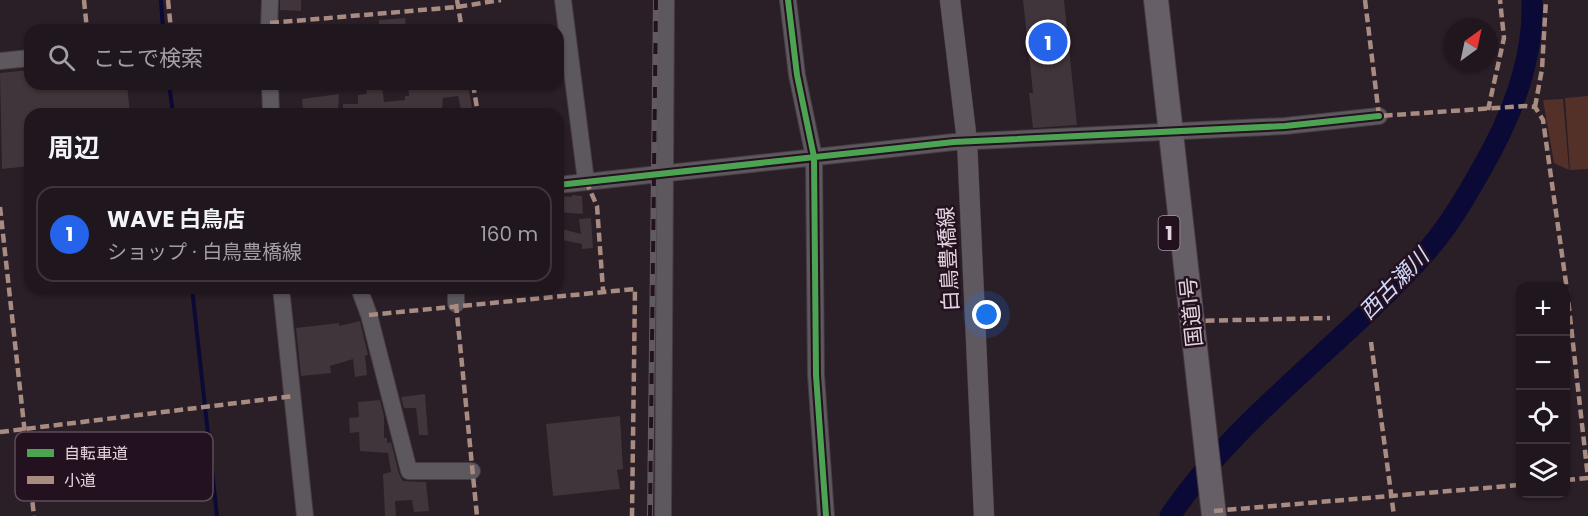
<!DOCTYPE html>
<html lang="ja">
<meta charset="utf-8">
<style>
:root{--surface:#20161d;--page:#2d232a;--text:#f1f3f6;--muted:#a29fa4;--line:#3d353b;--accent:#2563eb}
body{margin:0;font-family:Poppins,"Noto Sans JP",sans-serif;background:var(--page);color:var(--text)}
.controls{position:absolute;right:18px;bottom:18px;display:grid;overflow:hidden;border-radius:12px;box-shadow:0 2px 4px #0004}
.controls button{width:54px;height:54px;display:grid;place-items:center;padding:0;border:0;border-bottom:2px solid var(--line);background:var(--surface);color:var(--text);font:30px sans-serif}
.compass{position:absolute;left:1444px;top:18px;width:54px;height:54px;border-radius:50%;background:var(--surface);box-shadow:0 2px 4px #0004;rotate:33deg}
.you{position:absolute;left:987px;top:315px;width:21px;height:21px;margin:-15px;border:4px solid #fff;border-radius:50%;background:#1a73e8;box-shadow:0 0 0 9px #1a73e833}
.badge{display:grid;place-items:center;width:39px;height:39px;border-radius:50%;background:var(--accent);color:#fff;font-size:20px;font-weight:700}
.pin{position:absolute;translate:-50% -50%;border:3px solid #fff;box-shadow:0 2px 6px #0006}
.list{margin:0;padding:0;list-style:none}
h2{display:flex;justify-content:space-between;align-items:center;height:78px;margin:0;padding:0 24px;font-size:26px}
h2 small{font-size:20px;font-weight:400;color:var(--muted)}
.list li{display:grid;grid-template-columns:39px 1fr auto;gap:18px;align-items:center;box-sizing:border-box;height:96px;margin:0 12px 12px;padding:0 12px;border:2px solid var(--line);border-radius:18px}
.list b{display:block;font-size:22px;white-space:nowrap}
.list p{margin:0;font-size:20px;white-space:nowrap;color:var(--muted)}
.list em{font-size:20px;font-style:normal;color:var(--muted)}
.icon{flex:none;width:33px;height:33px;fill:none;stroke:currentColor;stroke-width:2;stroke-linecap:round;stroke-linejoin:round}
.map{position:relative;flex:none;width:1588px;height:516px;overflow:hidden}
.search{position:absolute;background:var(--surface);box-shadow:0 2px 4px #0004;left:24px;top:24px;width:540px;height:66px;display:flex;align-items:center;gap:15px;box-sizing:border-box;padding:0 21px;border-radius:18px;color:var(--muted);font-size:22px}
.panel{position:absolute;background:var(--surface);box-shadow:0 2px 4px #0004;left:24px;top:108px;width:540px;height:186px;border-radius:18px}
.map>svg:first-child{display:block}
.green{fill:#533129}
.lines{fill:none;stroke-linecap:round;stroke-linejoin:round}
.stream{stroke:#0b0a36;stroke-width:4}
.river{stroke:#0b0a36;stroke-width:21}
.building{fill:#40353a}
.minor-casing{stroke:#473c43;stroke-width:18}
.major-casing{stroke:#473c43;stroke-width:21}
.highway-casing{stroke:#473c43;stroke-width:26}
.minor{stroke:#5d585d;stroke-width:16}
.major{stroke:#5f585f;stroke-width:20}
.highway{stroke:#665f67;stroke-width:24}
.rail-casing{stroke:#615b61;stroke-width:6}
.rail{stroke:#241120;stroke-width:4;stroke-dasharray:11;stroke-linecap:butt}
.quiet{stroke:#a88b81;stroke-width:4.5;stroke-dasharray:9 4.5;stroke-linecap:butt}
.cycleway-casing{stroke:#241120;stroke-width:10}
.cycleway{stroke:#4ca352;stroke-width:6}
.labels{text-anchor:middle;dominant-baseline:central;stroke-width:5;stroke-linejoin:round;paint-order:stroke}
.shield{fill:#241120;stroke:#a99aa5;stroke-width:1.5}
.shield-label{font-size:20px;font-weight:bold;fill:#e2d4de}
.street-label{font-size:21px;fill:#e2d4de;stroke:#241120}
.water-label{font-size:22px;font-style:italic;fill:#cfd9fb;stroke:#241120}
.key{fill:#241120;stroke:#5d4c59;stroke-width:1.5}
.key-label{font-size:16px;fill:#e2d4de}
</style>
<div class="map">
<svg width="1588" height="516" viewBox="0 0 1588 516">
<rect width="100%" height="100%" fill="#2a1e27"/>
<path class="green" d="M1588,96V169L1570,170L1565,98Z
M1563,99L1569,170L1554,163L1543,100Z"/>
<g class="lines">
<path class="stream" d="M161,0L163,30
M169,84L173,114
M192,288L217,516"/>
<path class="river" d="M1170,516C1240,413 1345,344 1427,251C1453,221 1474,183 1493,148C1517,102 1534,52 1532,0"/>
</g>
<path class="building" d="M280,0H301V11L280,10Z
M1023,0H1064L1077,125L1033,128L1029,93H1033Z
M405,18L406,30H379V20Z
M30,70V84H127L130,114H30V166L2,169L0,73Z
M365,84H382L384,102L405,100V96H409L408,84H445L446,86L468,84L473,114H462L458,96L443,98L442,110L395,114H343V104H358V95L367,94Z
M339,94L338,111H303L302,99Z
M572,195L582,196L583,214L558,212V196L572,197Z
M591,218L593,248L582,249V244L558,239V228L581,234L579,219Z
M360,321L368,355L365,356L367,375L355,377L353,359L330,366L331,373L301,376L296,328L339,323V326Z
M425,394L428,435H419L416,408H404L401,397Z
M380,400L384,416V438H387V443L391,442L399,474L403,481L426,482L429,511L414,512L412,500L395,501L396,516H385L383,474L391,472L388,453L360,451L359,432L350,433L349,418L359,417L358,402Z
M620,416L623,469L617,470L620,489L553,496L546,424Z"/>
<g class="lines">
<defs>
<path id="minor" d="M563,0L586,181
M788,0L797,75L814,157L816,375L826,516
M269,30L270,0
M0,61L30,58
M270,84L271,114
M558,185L954,142L1285,126L1379,116
M281,288L305,516
M359,288L369,315L409,471H472
M456,288V304
M663,516L666,0"/>
<path id="major" d="M950,0L967,141L984,516"/>
<path id="highway" d="M1156,0L1214,516"/>
</defs>
<use href="#minor" class="minor-casing"/>
<use href="#major" class="major-casing"/>
<use href="#highway" class="highway-casing"/>
<use href="#minor" class="minor"/>
<use href="#major" class="major"/>
<use href="#highway" class="highway"/>
<defs>
<path id="rail" d="M650,516L656,0"/>
</defs>
<use href="#rail" class="rail-casing"/>
<use href="#rail" class="rail"/>
<path class="quiet" d="M84,0L87,30
M168,0L171,30
M457,0L462,30
M1365,0L1379,116L1525,106L1535,107L1543,120L1567,290L1588,478
M270,23L457,7L501,0
M473,84L478,114
M1535,107L1542,69L1546,0
M1488,110L1504,38L1500,0
M586,181L597,206L603,290
M0,207L34,516
M456,304L477,516
M369,315L635,289L632,516
M1192,321L1330,318
M1371,342L1394,516
M0,432L294,396
M1566,480L1588,478
M1214,511L1520,485"/>
<defs>
<path id="cycleway" d="M788,0L797,75L814,157L816,375L826,516
M558,185L954,142L1285,126L1379,116"/>
</defs>
<use href="#cycleway" class="cycleway-casing"/>
<use href="#cycleway" class="cycleway"/>
</g>
<g class="labels">
<rect class="shield" x="1158.5" y="216" width="21" height="34" rx="4.5"/>
<g class="shield-label">
<text x="1169" y="233">1</text>
</g>
<g class="street-label">
<text transform="translate(948 259) rotate(-93)">白鳥豊橋線</text>
<text transform="translate(1191 312) rotate(-96)">国道1号</text>
</g>
<g class="water-label">
<text transform="translate(1394 284) rotate(-46)">西古瀬川</text>
</g>
</g>
<rect x="15" y="432" width="198" height="69" rx="9" class="key"/>
<rect x="27" y="449" width="27" height="8" fill="#4ca352"/>
<rect x="27" y="476" width="27" height="8" fill="#a88b81"/>
<g class="key-label">
<text x="64" y="459">自転車道</text>
<text x="64" y="486">小道</text>
</g>
</svg>
<div class="controls">
<button>+</button>
<button>−</button>
<button><svg class="icon" aria-label="locate" viewBox="0 0 24 24"><circle cx="12" cy="12" r="6"/><path d="M12 2v4M12 18v4M2 12h4M18 12h4"/></svg></button>
<button><svg class="icon" aria-label="layers" viewBox="0 0 24 24"><path d="M12 4l9 5-9 5-9-5zM3 14l9 5 9-5"/></svg></button>
</div>
<svg class="compass" viewBox="-18 -18 36 36"><path d="M0-13l5 13h-10z" fill="#e53935"/><path d="M0 13l5-13h-10z" fill="#a29fa4"/></svg>
<div class="you"></div>
<div class="pin badge" style="left:1048px;top:42px">1</div>
<div class="search"><svg class="icon" aria-label="search" viewBox="0 0 24 24"><circle cx="10" cy="10" r="6"/><path d="M15 15l6 6"/></svg>ここで検索</div>
<section class="panel">
<h2>周辺<small></small></h2>
<ul class="list">
<li><span class="badge">1</span><div><b>WAVE 白鳥店</b><p>ショップ · 白鳥豊橋線</p></div><em>160 m</em></li>
</ul>
</section>
</div>
